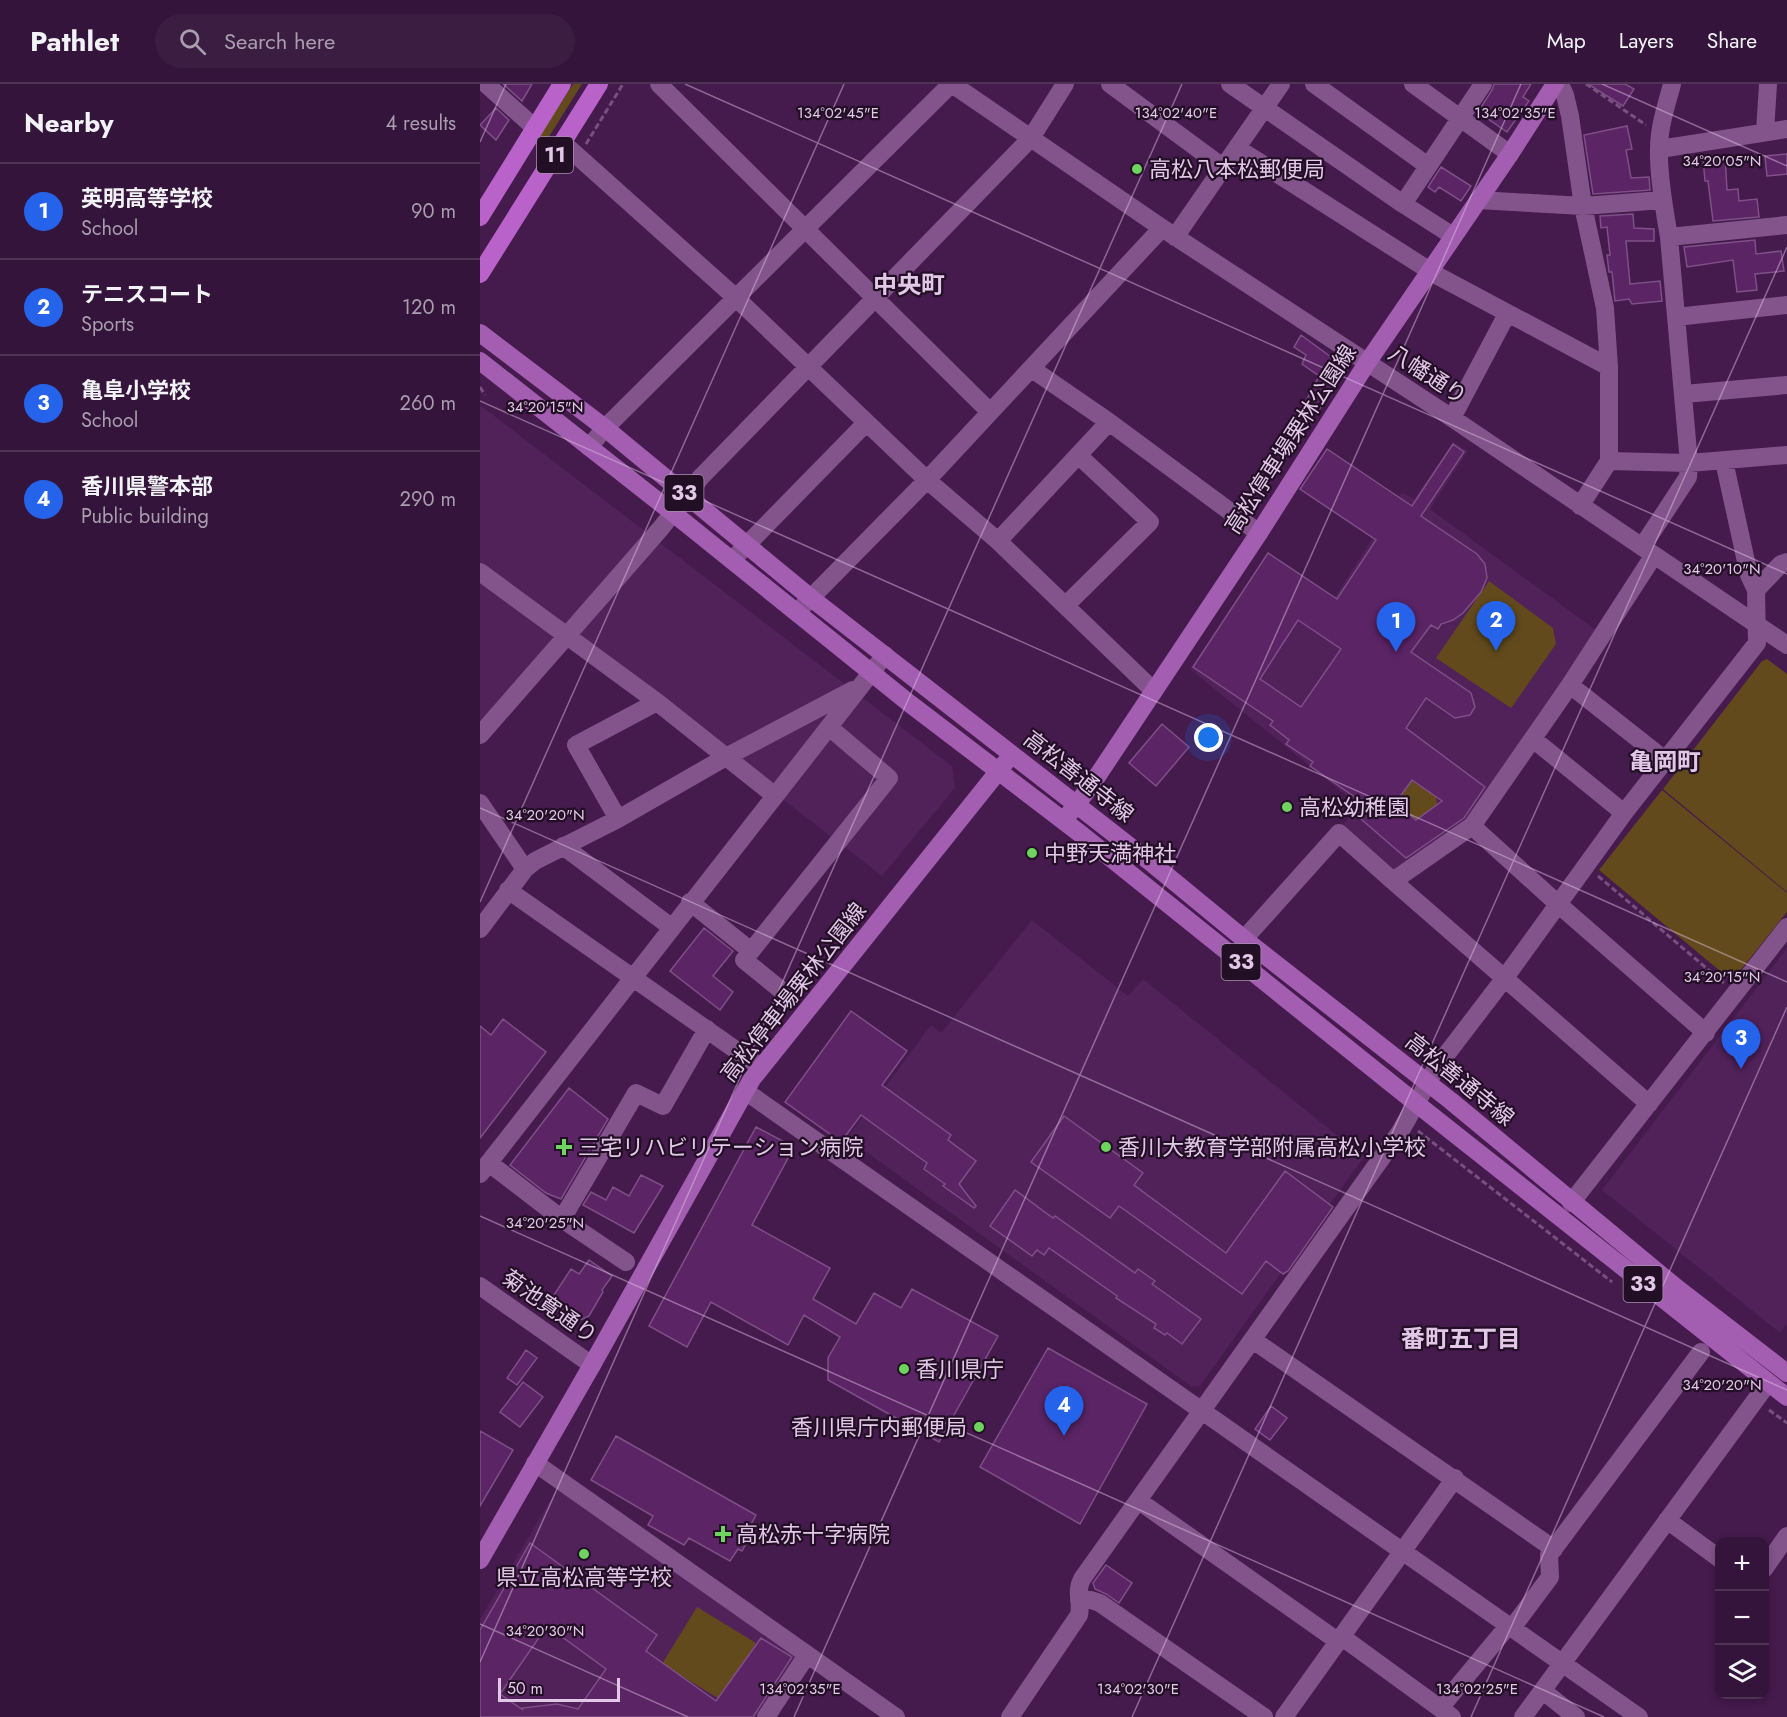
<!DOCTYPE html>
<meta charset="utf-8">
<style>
:root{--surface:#34143a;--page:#3c1d42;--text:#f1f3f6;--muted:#a99eaf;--line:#4e3354;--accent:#2563eb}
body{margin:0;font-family:Jost,"Noto Sans JP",sans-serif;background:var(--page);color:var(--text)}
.controls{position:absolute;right:18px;bottom:18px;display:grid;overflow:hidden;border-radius:12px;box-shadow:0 3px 9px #0003}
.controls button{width:54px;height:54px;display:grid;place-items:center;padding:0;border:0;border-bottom:2px solid var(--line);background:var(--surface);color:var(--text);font:30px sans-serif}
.scale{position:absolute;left:18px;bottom:15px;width:122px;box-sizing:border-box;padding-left:6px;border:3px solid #e2c8e7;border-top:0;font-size:16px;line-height:21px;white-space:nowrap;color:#e2c8e7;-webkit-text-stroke:4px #220f25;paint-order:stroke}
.you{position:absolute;left:729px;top:654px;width:21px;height:21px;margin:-15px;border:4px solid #fff;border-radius:50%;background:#1a73e8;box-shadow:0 0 0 9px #1a73e833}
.badge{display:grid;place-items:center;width:39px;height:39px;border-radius:50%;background:var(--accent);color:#fff;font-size:20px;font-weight:700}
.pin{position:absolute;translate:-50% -50px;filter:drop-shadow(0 2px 3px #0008)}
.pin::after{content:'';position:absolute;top:32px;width:21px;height:18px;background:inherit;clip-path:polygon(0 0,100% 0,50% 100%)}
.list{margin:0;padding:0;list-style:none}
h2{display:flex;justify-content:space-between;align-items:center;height:78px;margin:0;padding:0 24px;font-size:26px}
h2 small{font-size:20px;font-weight:400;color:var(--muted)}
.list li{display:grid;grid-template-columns:39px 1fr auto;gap:18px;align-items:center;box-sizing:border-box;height:96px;padding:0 24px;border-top:2px solid var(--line)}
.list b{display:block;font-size:22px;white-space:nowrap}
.list p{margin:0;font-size:20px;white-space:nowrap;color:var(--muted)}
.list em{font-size:20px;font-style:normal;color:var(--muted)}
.icon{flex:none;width:33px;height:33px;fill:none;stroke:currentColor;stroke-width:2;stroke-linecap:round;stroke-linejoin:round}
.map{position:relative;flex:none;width:1307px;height:1633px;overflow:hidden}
header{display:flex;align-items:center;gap:36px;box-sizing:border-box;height:84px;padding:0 30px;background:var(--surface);border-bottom:2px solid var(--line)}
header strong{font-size:28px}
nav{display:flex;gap:33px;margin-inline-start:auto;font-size:21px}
.search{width:420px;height:54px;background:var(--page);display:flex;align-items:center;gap:15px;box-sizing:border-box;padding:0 21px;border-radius:33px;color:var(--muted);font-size:22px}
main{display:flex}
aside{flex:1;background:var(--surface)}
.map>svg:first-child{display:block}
.built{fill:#51215a}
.green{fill:#624a1c}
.building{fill:#5b2465;stroke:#7e5087;stroke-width:1.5;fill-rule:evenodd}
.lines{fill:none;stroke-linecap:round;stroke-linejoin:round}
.path{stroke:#76517e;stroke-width:3;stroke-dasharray:6 3;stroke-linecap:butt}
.minor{stroke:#83548b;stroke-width:18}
.major{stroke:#a35db1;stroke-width:18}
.highway{stroke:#b963ca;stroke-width:18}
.ticks{fill:none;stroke:#e2c8e7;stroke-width:1.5;stroke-opacity:0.45}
.poi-dot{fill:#6fd35f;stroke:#220f25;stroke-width:2}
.labels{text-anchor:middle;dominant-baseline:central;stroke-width:4.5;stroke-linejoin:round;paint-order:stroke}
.shield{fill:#220f25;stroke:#a890ad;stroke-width:1.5}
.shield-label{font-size:21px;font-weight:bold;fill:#e2c8e7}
.poi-label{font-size:22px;fill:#e2c8e7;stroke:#220f25;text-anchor:start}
.street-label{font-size:22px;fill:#e2c8e7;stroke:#220f25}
.neighbourhood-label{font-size:24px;font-weight:bold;fill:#e2c8e7;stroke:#220f25}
.ticks-label{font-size:15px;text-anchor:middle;fill:#e2c8e7;stroke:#220f25;stroke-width:4.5;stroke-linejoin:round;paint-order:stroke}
</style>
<header>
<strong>Pathlet</strong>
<div class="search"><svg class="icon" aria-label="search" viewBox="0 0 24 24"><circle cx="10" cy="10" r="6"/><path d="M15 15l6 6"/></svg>Search here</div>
<nav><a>Map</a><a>Layers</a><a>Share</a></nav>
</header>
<main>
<aside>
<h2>Nearby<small>4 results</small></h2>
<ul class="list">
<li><span class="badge">1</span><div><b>英明高等学校</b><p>School</p></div><em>90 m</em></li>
<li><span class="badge">2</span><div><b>テニスコート</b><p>Sports</p></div><em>120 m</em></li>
<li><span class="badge">3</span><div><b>亀阜小学校</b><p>School</p></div><em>260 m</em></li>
<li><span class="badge">4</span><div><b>香川県警本部</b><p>Public building</p></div><em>290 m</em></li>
</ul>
</aside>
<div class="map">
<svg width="1307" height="1633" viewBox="0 0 1307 1633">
<rect width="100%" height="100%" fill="#451a4d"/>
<path class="built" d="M0,321L472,682L475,704L402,792L0,481Z
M973,358L988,367L950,425L1123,551L998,734L926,786L911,785L862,742L878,721L710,585L788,468L855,513L922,408L934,415Z
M0,497L75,551L73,561L0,641Z
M552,836L648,912L663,895L884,1073L720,1302L712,1303L367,1054L451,941L461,949Z
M1307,864V1239L1300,1249L1122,1106Z
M77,1405L314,1572V1577L278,1633H0V1535Z"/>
<path class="green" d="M93,0H102L65,59L63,60L58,54Z
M1009,497L1073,544L1076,560L1031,624L956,574Z
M1287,575L1307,590V808L1183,705L1282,577Z
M932,696L956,712L957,721L936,736L916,718Z
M1182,706L1307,809V828L1252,897L1119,786Z
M217,1523L276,1559L241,1616L182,1580Z"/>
<path class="building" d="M23,0H52L42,17Z
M1014,0H1051L1043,13L1049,17L1027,48L998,28L1012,6Z
M1108,0H1145L1154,5L1143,22Z
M16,24L29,36L16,56L0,41Z
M1147,42L1152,65L1146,66L1151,94L1169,93L1170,106L1113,110L1104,51Z
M1307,70V90L1287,92L1285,72Z
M1245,73L1247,106L1258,105L1259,117L1277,115L1279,133L1233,137L1228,97H1225L1223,74Z
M961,83L991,102L981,117L959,103L955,108L948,103Z
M1153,130L1154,144L1174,145V157H1146L1150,200L1180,197L1182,217L1152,220L1149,215L1135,217L1132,188H1129L1127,171H1130L1127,143L1121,144L1120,132Z
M1275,156L1276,170L1301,167L1304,187L1275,190L1277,206L1257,208L1253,176L1207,183L1204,163Z
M821,251L862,281L865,286L839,326L826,317L839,292L822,280L826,271L814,263Z
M973,360L984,368L941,432L997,470L1005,480L1007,494L1001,508L983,529L973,536L961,540L958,545L951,541L931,568L991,609L995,623L990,631L975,634L946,614L926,644L1005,703L984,734L926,774L881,735L883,733L876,727L882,718L830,682L833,678L806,660L809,656L790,641L793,637L713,583L788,469L857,515L896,456L820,405L847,365L932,422ZM818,536L861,565L821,623L780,595ZM932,696L962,717L936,736L916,718Z
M682,640L709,663L676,702L649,679Z
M224,844L253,867L233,892L253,908L240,926L190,887Z
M371,927L427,967L402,1001L471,1051L468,1056L496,1077L479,1100L496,1122L494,1124L463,1102L465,1100L444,1085L447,1079L381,1031L361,1058L305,1018Z
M23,935L66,968L0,1054V942L11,951Z
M89,1004L128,1035L81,1115L66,1109L30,1081Z
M584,1032L663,1089L654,1101L746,1169L805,1087L853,1123L808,1187L803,1190L786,1177L762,1210L639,1122L630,1134L551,1078Z
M276,1043L314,1063L272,1141L350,1184L333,1215L376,1240L394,1209L421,1224L432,1205L518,1252L459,1358L348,1296V1274L360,1253L324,1231L308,1261L231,1218L207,1263L169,1242Z
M161,1091L183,1102L154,1149L103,1121L111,1108L126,1116L133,1103L149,1112Z
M535,1106L573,1134L575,1132L655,1189L658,1185L675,1197L672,1200L721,1235L702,1260L687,1249L685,1251L674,1244L676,1240L636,1214L637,1212L569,1164L564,1171L557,1166L552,1172L510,1142Z
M109,1176L132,1192L122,1206L123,1208L109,1232L94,1239L68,1220L91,1185L99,1190Z
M568,1264L667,1320L600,1440L500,1383Z
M46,1266L57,1274L37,1301L27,1294Z
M43,1298L63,1313L40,1343L20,1328Z
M791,1322L807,1334L790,1356L775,1345Z
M0,1347L33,1366L0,1422Z
M136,1352L276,1431L267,1448L271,1450L262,1467L258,1465L250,1477L209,1454L204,1461L168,1441L173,1432L111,1396Z
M50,1459L177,1551L166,1567L236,1617L281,1554L312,1573L273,1633H0V1546ZM67,1542L126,1585L98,1625L77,1620L42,1624L43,1626L20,1610Z
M626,1481L652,1499L639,1519L626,1510L615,1505L613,1499Z"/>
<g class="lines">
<path class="path" d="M1106,0L1166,41
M106,60L143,0
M0,303L5,311
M1118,792L1244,899
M938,1047L1132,1198
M1289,1326L1307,1339"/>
<path class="minor" d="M6,0L55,44
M179,0L510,328
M472,0L682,144L972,334L1307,561
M630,0L744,84
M750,0L923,120L973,152
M834,0L948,82
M933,0L1030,70
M1080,0L1085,11L1090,32L1103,122L1125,224L1129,283V377L1100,422
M1285,48L1288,0
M83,59L255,213L447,396L518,457L674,607
M757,64L958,192L1129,283
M1180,65L1307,45
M998,116L1103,122L1183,116
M923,120L1003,0
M695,153L801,0
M1189,153L1307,141
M1196,233L1307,221
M552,285L629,338L779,449
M1204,310L1307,301
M972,334L1027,230
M109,363L125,344L471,0
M1129,377L1209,379L1307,371
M1244,377L1269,491L1276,506
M518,457L629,338
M1162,463L1208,393L1209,379L1189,153C1184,124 1176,79 1180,50C1182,33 1188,16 1192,0
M252,476L386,339
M0,488L177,618L294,711
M586,521L670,438L598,371
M317,528L447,396L682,144
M1090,601L1185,676
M0,651L181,444L221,393L551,54L585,0
M1053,655L1144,729
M0,719L45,785
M138,735L96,661L177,618
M992,742L1078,820L1226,949
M83,762L191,843
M913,797L1169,1020
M28,806L280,983
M210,818L271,867
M0,845L45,785L55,777L138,735L246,673L373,606
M764,855L859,749L913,797L992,742L1090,601L1174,471
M311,914L264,876L409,694L349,643
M265,1007L1159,1633
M9,1079L82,1135L146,1178
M0,1090L405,571
M1091,1119L1307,843
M82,1135L156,1009L183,1022L227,945
M0,1202L112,1281
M773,1256L1074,1465
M55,1379L416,1633
M659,1417L859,1558
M1187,1436L1240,1475
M1284,1485L1307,1452
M599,1516H611L620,1519L784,1633
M1032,1544L1070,1493L1069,1471L1221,1268
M862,1553L972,1633
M1063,1607L1096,1633
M960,1624L1028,1542
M286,1633L327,1571
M530,1633L599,1531C602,1518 595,1508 602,1495L920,1048L956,984L1024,895L1144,729L1277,559L1276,506L1301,480L1307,478
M804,1633L975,1394
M1043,1633L1288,1299"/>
<path class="major" d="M0,249L125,344L331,514L674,781L764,855L971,1017L1198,1205L1307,1289
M0,277L193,429L429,619L602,751L937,1020L1307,1313
M589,730L612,700L779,449L887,279L1030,70L1075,0
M0,1476L112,1281L272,995L525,679"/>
<path class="highway" d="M0,133L82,0
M0,190L119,0"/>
</g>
<path class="ticks" d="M205,0L1307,490M1122,0L1307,82M0,58L26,0M0,317L1307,898M0,724L1307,1306M0,818L364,0M0,1132L1124,1633M0,1540L208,1633M0,1578L702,0M314,1633L1041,0M652,1633L1307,163M991,1633L1307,923"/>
<g class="poi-dot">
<circle cx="657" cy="85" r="6"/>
<circle cx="807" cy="723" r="6"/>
<circle cx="552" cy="769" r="6"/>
<path d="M81 1054h6v6h6v6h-6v6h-6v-6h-6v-6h6z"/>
<circle cx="626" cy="1063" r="6"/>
<circle cx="424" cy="1285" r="6"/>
<circle cx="499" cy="1343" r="6"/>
<path d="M240 1441h6v6h6v6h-6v6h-6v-6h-6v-6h6z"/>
<circle cx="104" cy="1470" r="6"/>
</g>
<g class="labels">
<g class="shield">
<rect x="57" y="53" width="36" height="36" rx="4.5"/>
<rect x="184.5" y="391" width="39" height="36" rx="4.5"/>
<rect x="741.5" y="860" width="39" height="36" rx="4.5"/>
<rect x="1143.5" y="1182" width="39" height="36" rx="4.5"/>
</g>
<g class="shield-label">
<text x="75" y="71">11</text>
<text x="204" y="409">33</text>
<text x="761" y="878">33</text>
<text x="1163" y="1200">33</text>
</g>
<g class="poi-label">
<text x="669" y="85">高松八本松郵便局</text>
<text x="819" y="723">高松幼稚園</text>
<text x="564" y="769">中野天満神社</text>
<text x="98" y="1063">三宅リハビリテーション病院</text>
<text x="638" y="1063">香川大教育学部附属高松小学校</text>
<text x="436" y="1285">香川県庁</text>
<text x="487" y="1343" text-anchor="end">香川県庁内郵便局</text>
<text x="256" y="1450">高松赤十字病院</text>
<text x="104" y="1493" text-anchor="middle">県立高松高等学校</text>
</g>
<g class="street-label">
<text transform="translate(948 290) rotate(33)">八幡通り</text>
<text transform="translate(810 355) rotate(-57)">高松停車場栗林公園線</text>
<text transform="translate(599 692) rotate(38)">高松善通寺線</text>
<text transform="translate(313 908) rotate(-52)">高松停車場栗林公園線</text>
<text transform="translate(980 995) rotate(39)">高松善通寺線</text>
<text transform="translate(70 1222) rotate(35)">菊池寛通り</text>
</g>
<g class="neighbourhood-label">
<text x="429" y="200">中央町</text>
<text x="1185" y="677">亀岡町</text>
<text x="981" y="1254">番町五丁目</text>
</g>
</g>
<g class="ticks-label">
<text x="696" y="34">134°02'40"E</text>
<text x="358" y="34">134°02'45"E</text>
<text x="1035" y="34">134°02'35"E</text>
<text x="1242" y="82">34°20'05"N</text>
<text x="65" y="328">34°20'15"N</text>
<text x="1242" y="490">34°20'10"N</text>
<text x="65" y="736">34°20'20"N</text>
<text x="1242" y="898">34°20'15"N</text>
<text x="65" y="1144">34°20'25"N</text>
<text x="1242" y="1306">34°20'20"N</text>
<text x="65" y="1552">34°20'30"N</text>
<text x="320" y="1610">134°02'35"E</text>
<text x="658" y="1610">134°02'30"E</text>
<text x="997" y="1610">134°02'25"E</text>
</g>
</svg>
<div class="controls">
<button>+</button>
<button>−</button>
<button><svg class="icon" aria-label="layers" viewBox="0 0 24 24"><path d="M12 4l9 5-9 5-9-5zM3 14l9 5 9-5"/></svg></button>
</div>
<div class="scale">50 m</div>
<div class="you"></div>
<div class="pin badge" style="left:916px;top:568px">1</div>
<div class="pin badge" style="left:1016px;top:567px">2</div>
<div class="pin badge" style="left:1261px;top:985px">3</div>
<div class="pin badge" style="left:584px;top:1352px">4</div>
</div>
</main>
